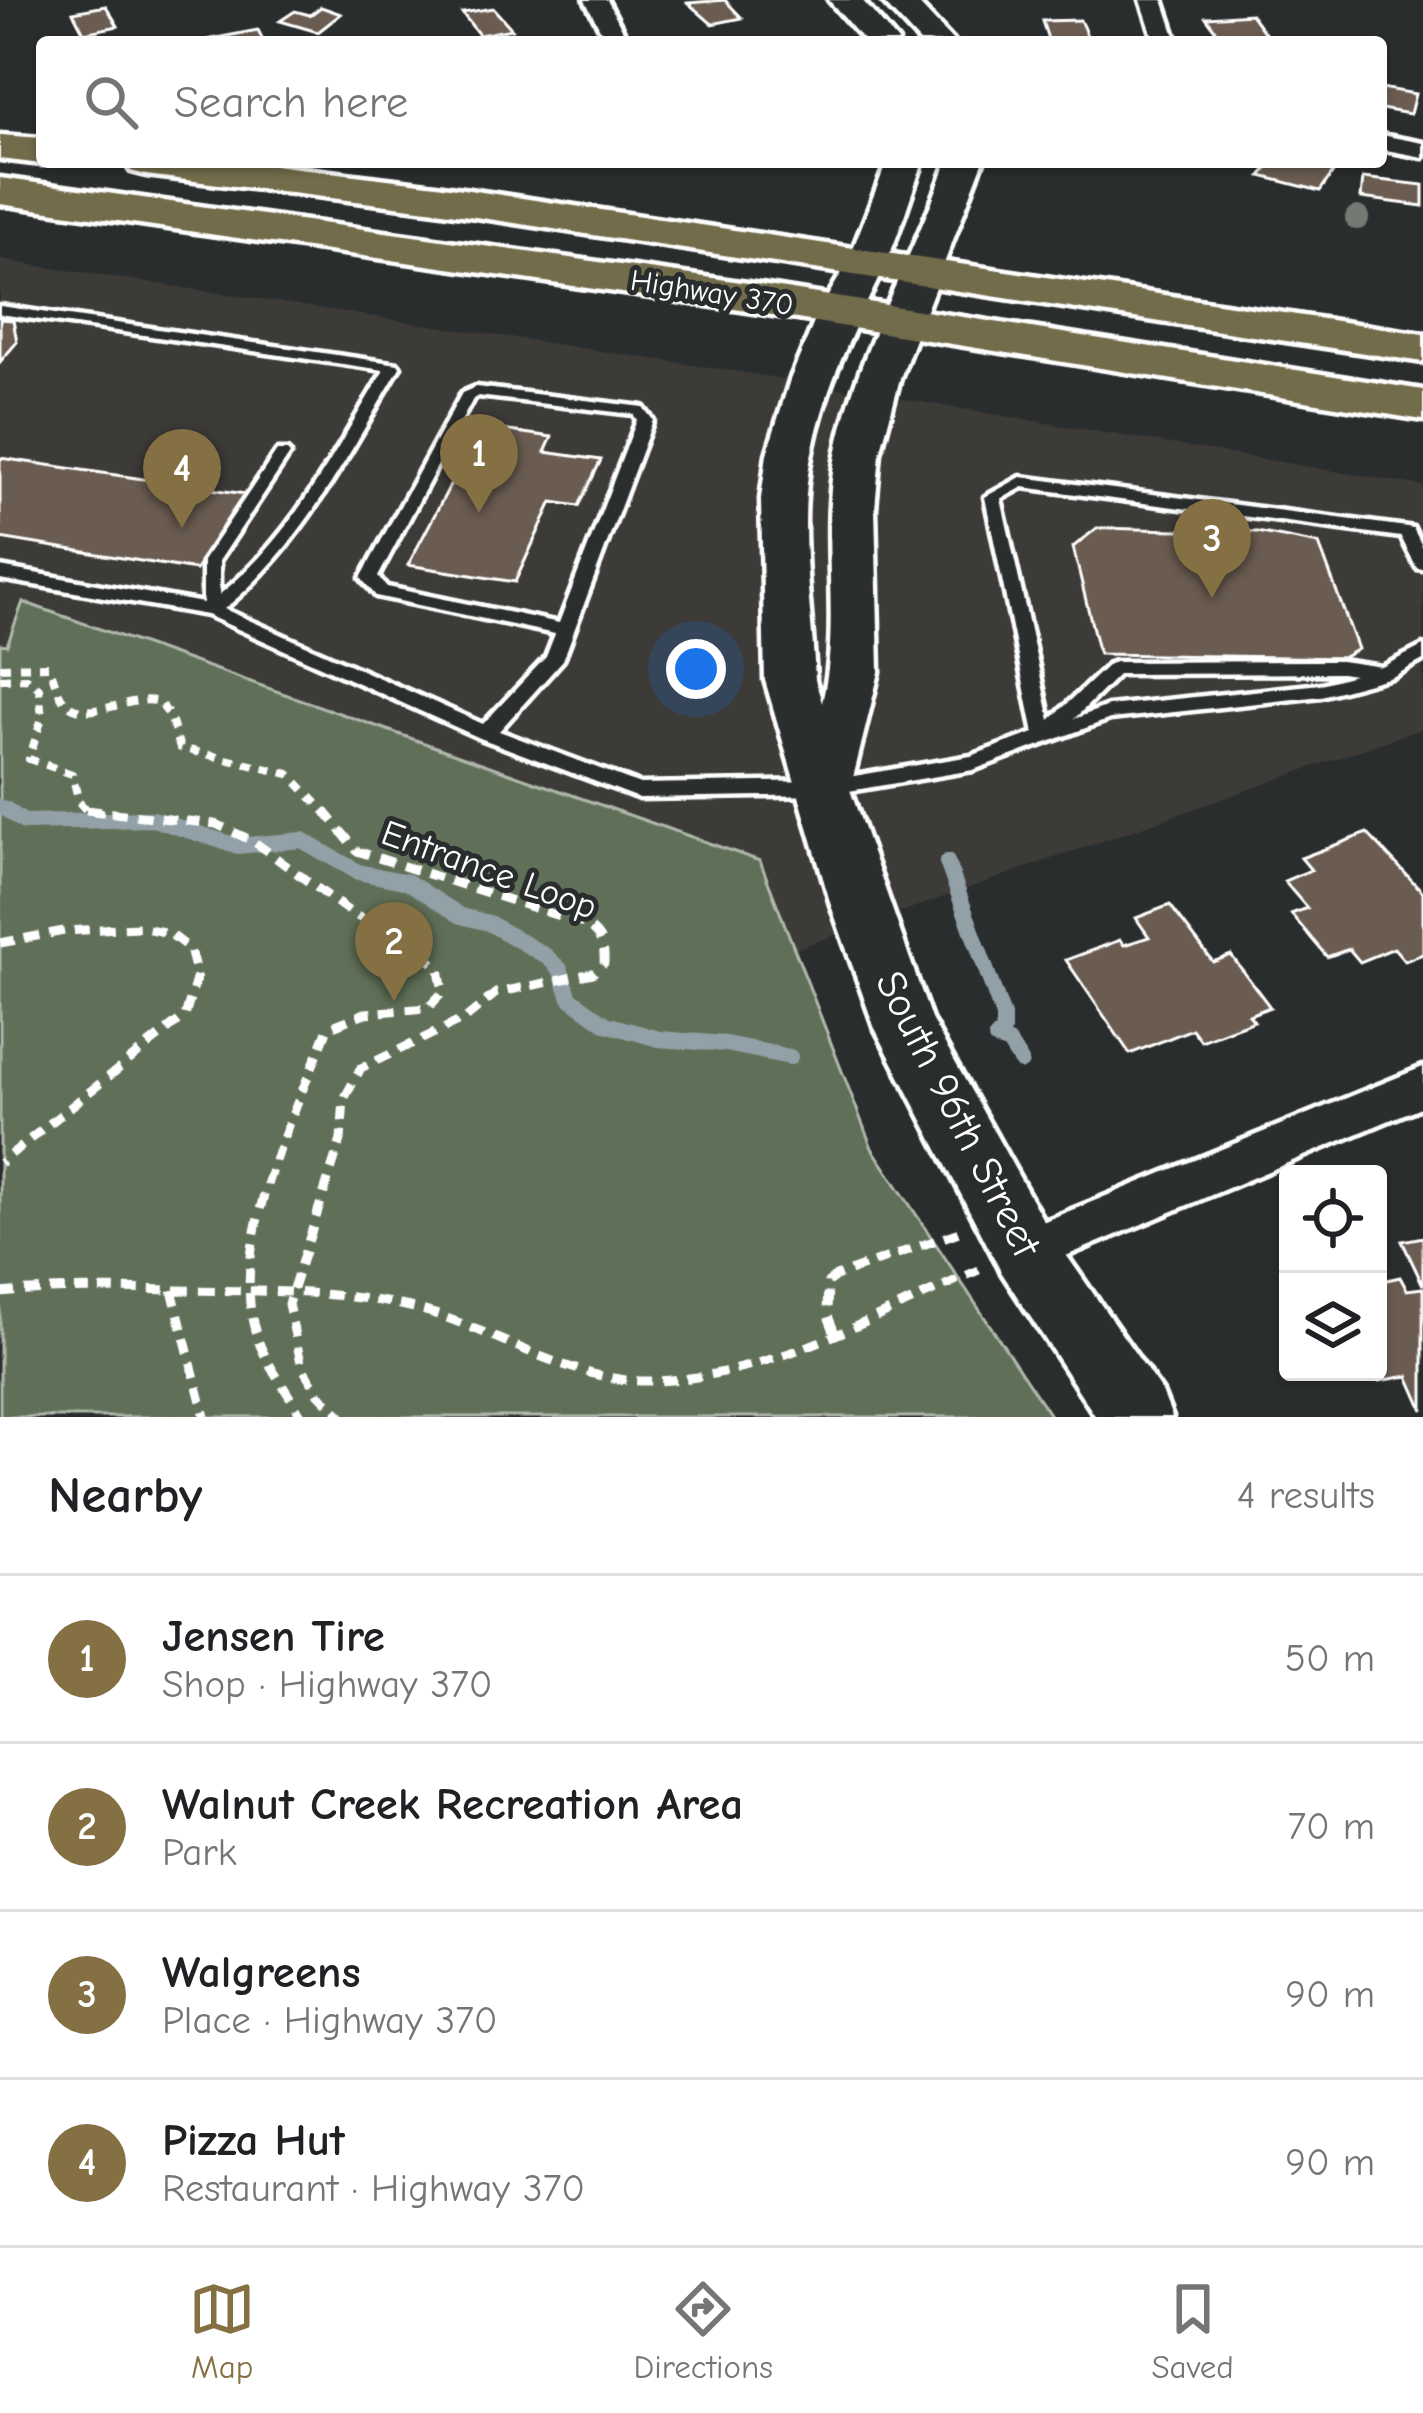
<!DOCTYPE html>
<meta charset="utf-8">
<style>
:root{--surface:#fff;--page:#f6f6f6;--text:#202124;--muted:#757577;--line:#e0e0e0;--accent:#847042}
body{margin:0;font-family:"Comic Neue",sans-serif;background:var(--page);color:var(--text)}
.controls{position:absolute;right:36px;bottom:36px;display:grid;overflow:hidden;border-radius:12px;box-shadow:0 3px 9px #0004}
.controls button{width:108px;height:108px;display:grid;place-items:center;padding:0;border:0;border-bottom:3px solid var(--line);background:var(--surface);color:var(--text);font:60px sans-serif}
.you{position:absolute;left:696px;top:669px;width:42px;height:42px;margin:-30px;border:9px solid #fff;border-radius:50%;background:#1a73e8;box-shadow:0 0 0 18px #1a73e833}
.badge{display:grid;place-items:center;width:78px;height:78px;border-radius:50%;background:var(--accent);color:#fff;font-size:39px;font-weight:700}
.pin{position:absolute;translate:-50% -99px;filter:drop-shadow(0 3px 6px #0008)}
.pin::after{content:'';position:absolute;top:63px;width:42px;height:36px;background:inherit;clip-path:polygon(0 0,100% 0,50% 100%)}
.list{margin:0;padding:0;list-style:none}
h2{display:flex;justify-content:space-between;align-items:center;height:156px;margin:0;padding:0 48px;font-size:51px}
h2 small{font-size:39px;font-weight:400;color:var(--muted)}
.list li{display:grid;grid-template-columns:78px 1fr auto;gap:36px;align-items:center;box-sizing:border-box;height:168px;padding:0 48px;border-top:3px solid var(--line)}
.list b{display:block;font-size:45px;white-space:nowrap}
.list p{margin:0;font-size:39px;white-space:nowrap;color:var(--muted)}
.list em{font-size:39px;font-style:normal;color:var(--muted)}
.icon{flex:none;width:66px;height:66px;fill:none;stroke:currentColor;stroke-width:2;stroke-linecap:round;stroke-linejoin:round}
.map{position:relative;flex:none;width:1423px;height:1417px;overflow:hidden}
.search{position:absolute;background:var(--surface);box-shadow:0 3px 9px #0004;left:36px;right:36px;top:36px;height:132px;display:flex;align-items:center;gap:30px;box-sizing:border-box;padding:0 42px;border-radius:12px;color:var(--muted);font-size:45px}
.sheet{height:828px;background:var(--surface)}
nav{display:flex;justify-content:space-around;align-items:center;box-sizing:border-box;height:168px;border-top:3px solid var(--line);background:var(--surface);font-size:33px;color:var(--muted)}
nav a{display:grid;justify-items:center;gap:6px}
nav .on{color:var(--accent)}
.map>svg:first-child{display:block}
.built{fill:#3d3b38}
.green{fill:#607058;stroke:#b0b8ac;stroke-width:3}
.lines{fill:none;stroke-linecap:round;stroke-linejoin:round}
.stream-far1{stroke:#91a1a7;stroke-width:12}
.stream{stroke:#91a1a7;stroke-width:16}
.building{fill:#6a5c51;stroke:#fff;stroke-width:3}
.service-casing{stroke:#fff;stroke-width:9}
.minor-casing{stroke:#fff;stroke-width:9}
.secondary-casing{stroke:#fff;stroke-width:9}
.trunk-casing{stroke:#fff;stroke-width:9}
.path-far1{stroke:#fff;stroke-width:8;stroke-dasharray:10 9;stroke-linecap:butt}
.path{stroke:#fff;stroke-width:9;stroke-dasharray:15 10;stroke-linecap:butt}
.service{fill:#2a2d2e;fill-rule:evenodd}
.minor{fill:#2a2d2e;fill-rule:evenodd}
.secondary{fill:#2a2d2e;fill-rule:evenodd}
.trunk{fill:#726c4b;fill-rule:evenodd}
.tree{fill:#747973}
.labels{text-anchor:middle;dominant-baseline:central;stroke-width:10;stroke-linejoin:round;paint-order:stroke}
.far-street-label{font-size:30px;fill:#fff;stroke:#2a2d2e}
.street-label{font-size:36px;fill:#fff;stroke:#2a2d2e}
.near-street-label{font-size:42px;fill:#fff;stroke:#2a2d2e}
</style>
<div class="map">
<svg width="1423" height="1417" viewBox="0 0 1423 1417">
<rect width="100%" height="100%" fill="#2a2d2e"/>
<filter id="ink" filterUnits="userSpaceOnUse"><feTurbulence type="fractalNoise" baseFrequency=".00833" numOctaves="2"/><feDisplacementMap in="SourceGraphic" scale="24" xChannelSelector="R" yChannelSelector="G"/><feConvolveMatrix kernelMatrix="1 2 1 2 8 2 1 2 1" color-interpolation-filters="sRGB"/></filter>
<g filter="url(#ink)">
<path class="built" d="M0,260L759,375L1423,486V728L776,956L84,658L0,644Z"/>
<path class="green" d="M23,602L760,861L872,1148L1051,1417H0V644L7,645Z"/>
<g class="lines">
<path class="stream-far1" d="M0,805L11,813"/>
<path class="stream" d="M7,810L24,822L153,819L237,846L302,840L358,872L408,882L461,916L489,923L546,956L560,969L570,998L606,1024L659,1039L726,1044L790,1057
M947,862L1003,1016V1031L996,1038L1009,1043L1021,1062"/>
</g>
<path class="building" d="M725,0L742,18L712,24L688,3Z
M106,6L118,26L84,33L73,12Z
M321,7L341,14L318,32L280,21L295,11L310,15Z
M493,8L512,29L479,35L462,13Z
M1251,14L1270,40L1224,42L1206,17Z
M1080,20L1090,42H1049L1042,21Z
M258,30L264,42L206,40Z
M1381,88L1415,94L1410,114L1381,109Z
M1273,162H1298L1334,171L1320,191L1261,176Z
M1363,178L1423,185V206L1361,198Z
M0,319L13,320L17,342L0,362Z
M481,427L552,437L545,452L601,460L579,506L552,502L515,582L408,565Z
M0,458L245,494L196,570L0,538Z
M1097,528L1257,532L1319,544L1358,649L1342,658L1099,654L1073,547Z
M1367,833L1423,892V954L1405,961L1394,948L1360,962L1349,949L1327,957L1291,914L1307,908L1284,881L1311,870L1301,858Z
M1170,905L1213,962L1231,955L1270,1007L1249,1015L1254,1021L1201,1041L1192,1029L1130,1054L1066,960L1120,940L1124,945L1149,937L1136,918Z
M1423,1237V1285L1402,1241Z
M1400,1277L1407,1290L1423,1288V1410L1408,1376L1379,1381L1375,1372L1378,1282Z"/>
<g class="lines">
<defs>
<path id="service" d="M0,306L398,364L400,367C349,453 303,545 224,609L483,724L546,657L555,634L376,596L361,578L462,393L476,387L643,407L653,420L563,660L499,731L640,784L825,781L971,756L1034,733L985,497L1021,477L1407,527L1413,528L1423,548V569L1417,568L1401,537L1023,487L1001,499L1050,720L1109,664L1115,662L1341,661L1382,667L1423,646V660L1392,677L1321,696L1110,719L973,770L825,795L639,798L480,738L207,615L0,579V567L203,603V561L277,451H287L290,454L219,561V595C293,537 336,449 384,370L0,314ZM478,396L633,414L637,420L559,623L387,587L378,577L473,399ZM1341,673L1354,675L1321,684L1108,706L1074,719L1119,674Z"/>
<path id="minor" d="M585,0H607L624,33L621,38H605Z
M1141,0H1163L1177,42H1155Z
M1381,135L1423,143V157L1381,149Z
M1423,1067V1106L1042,1266L1025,1273L1008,1266L1002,1251L1008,1236Z"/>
<path id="secondary" d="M829,0H862L898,42H865Z
M881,0H915L954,42H920Z
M887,162H923C910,196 900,232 885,265C855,327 826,383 812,452C796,524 812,607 815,680L822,703C842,621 819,537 836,455C856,352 913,260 947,162H983L900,378L880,453L875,508L879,672L850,790L931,1019L1048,1229L1162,1392L1172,1417H1096L1002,1273L874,1026L831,905L765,680L761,499L767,454L790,380L818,313L847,264Z"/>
<path id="trunk" d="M0,135L42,138V162H48L42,164L0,159Z
M125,162H249L436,185L1423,334V362L436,211L146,175L131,171Z
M0,178L748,283L1423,390V420L748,311L0,204Z"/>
</defs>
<use href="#service" class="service-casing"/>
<use href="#minor" class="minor-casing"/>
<use href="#secondary" class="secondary-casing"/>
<use href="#trunk" class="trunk-casing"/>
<path class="path-far1" d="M0,667L49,666C54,677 57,693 65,702C86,725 132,693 159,702L170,716L180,748L289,774L326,813
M0,679L26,678L39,688L42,718L29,759L72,774L79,802L87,811L107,813"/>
<path class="path" d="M86,810L216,824L253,841L351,913L420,950L439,969L443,992L428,1008L365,1013L328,1028C295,1113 226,1246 257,1337C266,1364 288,1392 302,1417
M324,810L357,851L584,924C600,934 605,944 604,963L593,973L496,993L466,1018L361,1068L344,1099L341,1140L288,1304L302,1367L319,1394L342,1417
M0,943L64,931L139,927L169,933L190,949L197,976L185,1016L0,1163
M172,1290L205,1417
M0,1293C58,1288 115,1289 173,1290C252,1291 332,1289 410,1307C491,1326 567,1383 652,1381C768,1378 876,1315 979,1270
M834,1331L827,1313L828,1282L836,1276L962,1231"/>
<use href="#service" class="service"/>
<use href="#minor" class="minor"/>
<use href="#secondary" class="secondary"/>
<use href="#trunk" class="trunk"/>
</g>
<circle class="tree" cx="1357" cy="218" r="12"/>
</g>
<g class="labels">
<g class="far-street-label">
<text transform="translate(712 293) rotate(9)">Highway 370</text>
</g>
<g class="street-label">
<text transform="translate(489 870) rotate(20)">Entrance Loop</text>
</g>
<g class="near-street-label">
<text transform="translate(958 1114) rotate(63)">South 96th Street</text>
</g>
</g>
</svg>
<div class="controls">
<button><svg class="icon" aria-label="locate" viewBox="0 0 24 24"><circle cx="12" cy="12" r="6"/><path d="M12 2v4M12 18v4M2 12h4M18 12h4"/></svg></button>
<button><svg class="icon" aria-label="layers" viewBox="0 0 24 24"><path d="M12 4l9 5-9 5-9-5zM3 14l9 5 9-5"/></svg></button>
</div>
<div class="you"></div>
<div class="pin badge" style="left:479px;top:513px">1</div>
<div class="pin badge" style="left:394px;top:1001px">2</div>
<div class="pin badge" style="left:1212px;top:598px">3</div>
<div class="pin badge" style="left:182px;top:528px">4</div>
<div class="search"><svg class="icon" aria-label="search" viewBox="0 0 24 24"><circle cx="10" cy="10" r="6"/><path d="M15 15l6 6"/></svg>Search here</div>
</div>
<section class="sheet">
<h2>Nearby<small>4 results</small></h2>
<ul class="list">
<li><span class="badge">1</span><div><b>Jensen Tire</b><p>Shop · Highway 370</p></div><em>50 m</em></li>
<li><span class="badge">2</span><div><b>Walnut Creek Recreation Area</b><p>Park</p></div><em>70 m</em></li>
<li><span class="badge">3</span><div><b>Walgreens</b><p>Place · Highway 370</p></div><em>90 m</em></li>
<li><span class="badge">4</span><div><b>Pizza Hut</b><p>Restaurant · Highway 370</p></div><em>90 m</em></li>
</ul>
</section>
<nav>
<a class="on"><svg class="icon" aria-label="map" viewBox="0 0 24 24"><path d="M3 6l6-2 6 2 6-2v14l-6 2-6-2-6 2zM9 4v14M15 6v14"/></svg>Map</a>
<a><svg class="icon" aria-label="directions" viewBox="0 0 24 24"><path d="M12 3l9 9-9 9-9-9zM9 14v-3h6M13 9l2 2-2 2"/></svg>Directions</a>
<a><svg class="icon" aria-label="saved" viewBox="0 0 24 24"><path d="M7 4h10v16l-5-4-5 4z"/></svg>Saved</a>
</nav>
